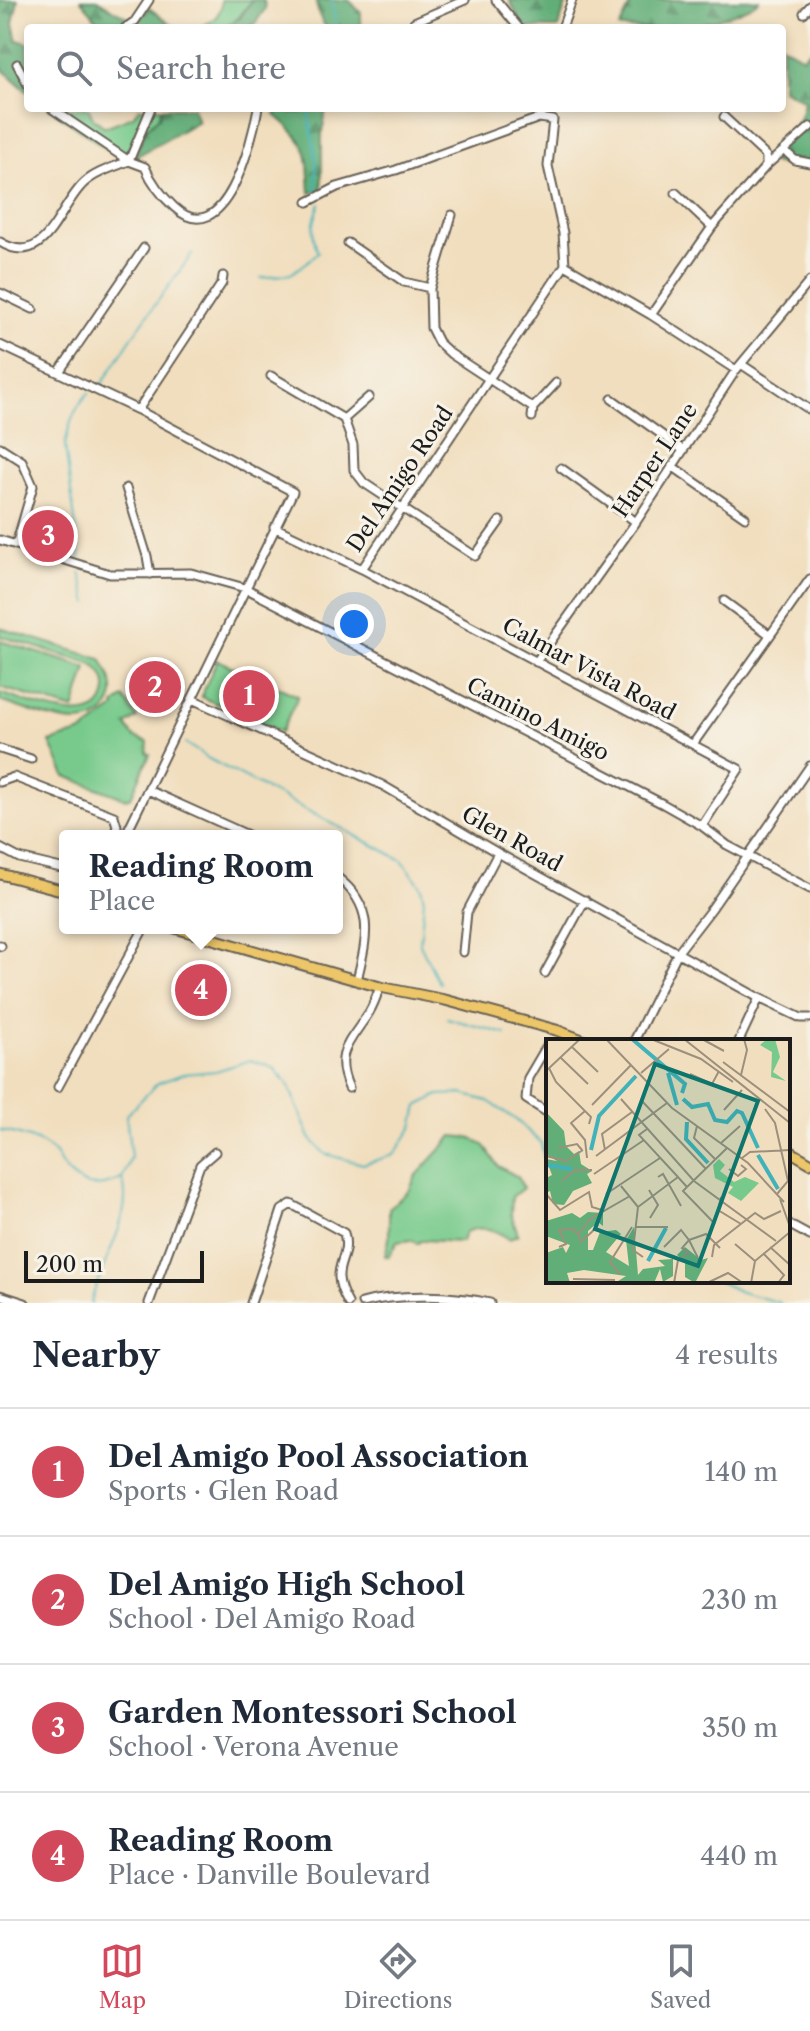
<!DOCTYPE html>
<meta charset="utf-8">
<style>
:root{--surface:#fff;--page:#f2f2f3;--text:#1f2937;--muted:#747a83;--line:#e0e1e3;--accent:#d1495b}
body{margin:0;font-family:"Libre Caslon Text",serif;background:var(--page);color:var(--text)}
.scale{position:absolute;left:24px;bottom:20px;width:180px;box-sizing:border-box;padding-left:8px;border:4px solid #1c1c1c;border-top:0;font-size:22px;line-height:28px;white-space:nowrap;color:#1c1c1c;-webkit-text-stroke:6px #f7f3e8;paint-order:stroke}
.you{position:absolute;left:354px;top:624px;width:28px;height:28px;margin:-20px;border:6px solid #fff;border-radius:50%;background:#1a73e8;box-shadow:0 0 0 12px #1a73e833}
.badge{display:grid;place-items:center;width:52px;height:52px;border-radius:50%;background:var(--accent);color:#fff;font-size:26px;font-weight:700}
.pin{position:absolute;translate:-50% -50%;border:4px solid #fff;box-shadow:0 2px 8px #0006}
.popup{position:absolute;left:59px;top:830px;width:284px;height:104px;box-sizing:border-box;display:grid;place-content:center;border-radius:8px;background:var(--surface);filter:drop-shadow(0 2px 6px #0005);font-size:26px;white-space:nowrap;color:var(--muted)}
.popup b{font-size:30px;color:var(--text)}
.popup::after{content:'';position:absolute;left:50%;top:100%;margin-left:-16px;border:16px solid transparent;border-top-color:var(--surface)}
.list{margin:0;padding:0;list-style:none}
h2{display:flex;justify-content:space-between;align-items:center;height:104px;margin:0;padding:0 32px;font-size:34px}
h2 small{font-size:26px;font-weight:400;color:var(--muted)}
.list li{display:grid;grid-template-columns:52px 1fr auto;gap:24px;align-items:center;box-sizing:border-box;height:128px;padding:0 32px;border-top:2px solid var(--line)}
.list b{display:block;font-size:30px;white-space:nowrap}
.list p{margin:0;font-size:26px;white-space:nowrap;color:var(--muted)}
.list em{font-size:26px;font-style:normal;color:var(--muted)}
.icon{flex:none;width:44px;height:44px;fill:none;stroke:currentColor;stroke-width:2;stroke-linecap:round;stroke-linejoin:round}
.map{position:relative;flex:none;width:810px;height:1303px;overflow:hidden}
.search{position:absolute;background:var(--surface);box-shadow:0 4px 12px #0003;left:24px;right:24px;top:24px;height:88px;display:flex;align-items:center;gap:20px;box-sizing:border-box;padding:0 28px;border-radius:8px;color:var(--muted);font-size:30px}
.sheet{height:616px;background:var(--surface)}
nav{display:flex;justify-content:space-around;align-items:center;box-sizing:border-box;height:112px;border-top:2px solid var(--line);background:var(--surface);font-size:22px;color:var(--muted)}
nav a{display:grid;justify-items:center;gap:4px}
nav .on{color:var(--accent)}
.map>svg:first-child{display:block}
.green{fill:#78ca8c;stroke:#4a7354;stroke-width:2}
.forest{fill:url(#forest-firs);stroke:#3f654a;stroke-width:2}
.water{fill:url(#water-waves);stroke:#2e676a;stroke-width:2}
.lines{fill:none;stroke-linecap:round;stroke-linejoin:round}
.stream{stroke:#41b2b9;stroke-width:2}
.minor-casing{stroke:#676055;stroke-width:11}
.major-casing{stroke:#676055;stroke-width:13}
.minor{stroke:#fff;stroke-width:7}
.major{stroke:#ecc669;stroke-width:9}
.labels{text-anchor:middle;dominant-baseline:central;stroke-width:6;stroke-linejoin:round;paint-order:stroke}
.street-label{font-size:22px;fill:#1c1c1c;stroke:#f7f3e8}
.inset-river{fill:none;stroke:#41b2b9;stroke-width:4}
.inset-road{fill:none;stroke:#9c907d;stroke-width:2}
.view{fill:#0f766e;fill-opacity:0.15;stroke:#0f766e;stroke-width:4}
.inset-edge{fill:none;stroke:#1c1c1c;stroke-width:4}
</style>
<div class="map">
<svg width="810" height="1303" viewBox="0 0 810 1303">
<defs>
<pattern id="forest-firs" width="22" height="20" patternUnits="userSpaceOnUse" patternTransform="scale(2)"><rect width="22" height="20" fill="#62ae78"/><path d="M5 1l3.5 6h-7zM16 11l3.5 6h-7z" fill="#508d62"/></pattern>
<pattern id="water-waves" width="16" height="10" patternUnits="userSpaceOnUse" patternTransform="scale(2)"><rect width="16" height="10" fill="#41b2b9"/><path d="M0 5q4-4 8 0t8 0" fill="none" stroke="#369096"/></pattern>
</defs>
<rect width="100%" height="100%" fill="#f7f3e8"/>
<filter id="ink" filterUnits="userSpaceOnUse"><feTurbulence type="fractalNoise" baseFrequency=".0125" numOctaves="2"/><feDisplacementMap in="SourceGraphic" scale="16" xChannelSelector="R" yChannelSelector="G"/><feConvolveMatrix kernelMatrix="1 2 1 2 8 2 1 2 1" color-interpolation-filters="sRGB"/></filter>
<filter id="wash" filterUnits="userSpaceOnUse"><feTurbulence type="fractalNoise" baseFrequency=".006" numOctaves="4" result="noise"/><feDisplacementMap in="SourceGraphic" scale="32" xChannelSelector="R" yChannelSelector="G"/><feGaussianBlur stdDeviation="1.8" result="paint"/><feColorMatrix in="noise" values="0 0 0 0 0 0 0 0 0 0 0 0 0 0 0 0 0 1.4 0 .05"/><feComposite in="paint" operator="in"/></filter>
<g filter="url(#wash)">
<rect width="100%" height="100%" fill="#f1debe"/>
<path class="green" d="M221,0H252C232,27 233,28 198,28C211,23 223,15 221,0Z
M49,108H88L94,119L105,127L133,116L139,108H161C159,121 148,129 136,132L124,161Z
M0,628L101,659C109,675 121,691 106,710C84,738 28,709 0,701V693C25,700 102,737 106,690C107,678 100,670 91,664L0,636Z
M0,641L87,668L74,710L0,687Z
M217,660L298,696L281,732L201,697Z
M124,698L137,718L126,725L134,737L148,742L147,753L150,754L131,797L126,799L65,776L50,742L83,732L115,708L114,705Z
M453,1136L471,1138L485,1146L498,1166L518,1177L523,1188L512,1197L511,1214L518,1234L509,1239C494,1229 483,1225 465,1232L462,1242L422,1240L417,1244L412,1240L397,1242L389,1256H385L389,1239V1208L409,1191L416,1176Z"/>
<path class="forest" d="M0,0H18L13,23L17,40L28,43V92L3,70L0,62Z
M81,0H97L137,23L149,8L173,26L103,28Z
M252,0H264L265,9L252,28H223L240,18Z
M315,0H349L361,13V28H326L319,15Z
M509,0H550L566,5L558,28H524Z
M633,0H759C750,12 698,25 683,28C663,32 639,28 619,28Z
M782,45L803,57L810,50V157L801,168L774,163L768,157C787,139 801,126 804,100L782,89Z
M161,108H193L198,121L134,158L146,129L160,116Z
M278,108H326L322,135V190L310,193C307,150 310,144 275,115Z"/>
<path class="water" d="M237,681L246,684L241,696L249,700L246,706L229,700Z"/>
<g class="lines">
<path class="stream" d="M332,0L336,28
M308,108L316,159V191
M261,278L291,274L318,253C311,234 312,223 320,204
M100,387L136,331L192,254
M80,558L65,446C68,427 75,406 89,393
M80,572L88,603
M185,743L209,759L402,860L421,886L424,900L420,944L439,983
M447,1018L506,1034
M547,1064L548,1065
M0,1130C19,1135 38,1138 53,1152C58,1157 60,1164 64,1168C82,1190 99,1189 122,1179L131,1157L126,1115L158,1083L183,1074L216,1071L250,1060L273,1067L288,1084L310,1138L325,1154L363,1164L394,1155L413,1127L418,1106L439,1095L462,1094L488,1101L515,1119L541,1143L548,1175
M548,1182L545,1202L548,1214
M718,1281L738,1291L780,1303
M91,1303C98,1267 136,1215 122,1179"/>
</g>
</g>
<g filter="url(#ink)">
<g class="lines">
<defs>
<path id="minor" d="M496,0L519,28
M804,13L810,6
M414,22L465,0
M125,28L135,21L149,0
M562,28L572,0
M17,64L28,85
M51,108L129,161L151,108
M724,117L766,156V166
M785,151L795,160L810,163
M676,193L712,227
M308,202L337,187L396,170L539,118
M452,215L430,288L431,328L438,342L451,354L533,408
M0,242C46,270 58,207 84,183C96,172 114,167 129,161L145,167C152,183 161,195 174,207C225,254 252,141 258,108
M348,243L404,282L430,288
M565,265L651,315L736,370
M0,293L33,309
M651,315L712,227L766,166L810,127
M0,345L138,410L293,492L125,836
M741,364L810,410
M59,372L144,248
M271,376L344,419L353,445L354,470L364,483L475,556L500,521
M612,399L683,450
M138,410L222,283L223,276
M532,417L533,408L556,383
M344,419L369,397
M0,447L22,461L33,486L16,545
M672,466L745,517
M561,468L636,522
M126,488L147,556L150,574
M274,527L362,569L565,265L563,233L548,166L553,120L539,118V108
M0,540L110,574L191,573L245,588L663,804L702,826L727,845L810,889
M362,569L739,769L702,826
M724,601L770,635
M536,662L636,522L736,370L810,281
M192,699L382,785L498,853L759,998L801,1018H810
M693,744L810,579
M0,749L31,759
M0,782L14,777L114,816L117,826L113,836
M148,790L250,836
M0,848L19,858L65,869
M337,877C376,907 367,938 357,980
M0,945L1,946
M463,952L467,912L498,853
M545,973L585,900
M634,1041L678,952L712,908L810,766
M739,1041L759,998
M548,1044L528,1078L526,1099L548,1113
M58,1087L144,928
M349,1088C334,1054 348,1044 366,1017C373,1008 376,997 380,987
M788,1224L810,1236
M0,1295L25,1303
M149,1303L200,1165L215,1152
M251,1303L282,1210L291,1204L344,1233C352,1262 326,1265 348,1303
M362,1303C398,1293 454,1295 490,1303"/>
<path id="major" d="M0,874L65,891
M175,928L380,987L445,1000L556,1030L585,1041
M788,1150L810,1163"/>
</defs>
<use href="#minor" class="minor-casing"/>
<use href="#major" class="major-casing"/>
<use href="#minor" class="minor"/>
<use href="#major" class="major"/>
</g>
</g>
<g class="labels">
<g class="street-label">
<text transform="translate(655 460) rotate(-56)">Harper Lane</text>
<text transform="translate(400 479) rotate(-56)">Del Amigo Road</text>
<text transform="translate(589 669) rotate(28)">Calmar Vista Road</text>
<text transform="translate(538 719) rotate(27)">Camino Amigo</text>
<text transform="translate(512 839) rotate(29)">Glen Road</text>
</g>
</g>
<g transform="translate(546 1039)">
<rect width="244" height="244" fill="#f1debe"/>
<path d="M221,0H229L234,18L227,33L240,42L225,38L226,13L214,6ZM173,120L179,126L174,132L188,143L199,138L213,144L195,162L182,154L187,148L169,139L167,126Z" fill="#78ca8c"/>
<path d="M0,73L18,92L20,107L28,115L33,112L35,125L46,132L41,135L46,144L27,152L18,166L7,165L4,152L0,154V139L6,136L0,120L11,122L0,115ZM42,173L57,174V187L52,183L42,192V211H47L54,193L70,191L75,195L60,213L83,227L80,201L88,188L92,236L97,230L119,227L112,221L127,220V237L117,243L114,230L108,244H69L80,237L38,231L21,234L24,244H0V214L17,208L20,214L24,206L0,197V182L26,174L34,179ZM139,208L155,221L162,219L149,244L139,238V223L131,216Z" fill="#62ae78"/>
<path class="inset-river" d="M86,0L139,45L136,54M122,34L131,66M137,60L146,68L162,65L169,81L181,83L191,72L196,74L212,109M141,83L140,100L162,124M45,111L53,77L90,37M212,116L232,150M0,126L26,130M102,222L120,189"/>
<path class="inset-road" d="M60,0L126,69L202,124L238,163M105,0L155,20L187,43M138,0L244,84M156,0L178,12M26,8L52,33M15,19L42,45M177,23L244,73M3,29L10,43L45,78L43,85M0,32L34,0M95,34L123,10M144,35L166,45L173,32M195,36L201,11L198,0M75,60L148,142L230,202M95,61L160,130M46,66L85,26M219,70L229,84L242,142L231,155M178,71L196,51M39,72L25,84L39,101L41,119M151,87L148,99L169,120M101,90L93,96L132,138M175,104L194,87M12,109L31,105L36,111M59,111L56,95L86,73M0,117L20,122L37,111M50,117L121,64M196,119L204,113L244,111M183,130L192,137L200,130L195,126M48,135L98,101M112,138L117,135L135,167M16,142L29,131H46M75,147L92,168M141,148L181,109M141,148L137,152L169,185M103,151L112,166L104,179M0,155L14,171L43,153L46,168L59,172M60,155L114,119M175,158L172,171L195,185M234,160L244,188M89,188H122M32,195L35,203L50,189M189,205L209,222M13,208L20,205L13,191L27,190L32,195L44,180L84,157M118,208L135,191L143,201L160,195L174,209M224,208L244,226M217,214L238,236L232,244M97,218L87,211L92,168L132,138L141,148M166,218L168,206L209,174L218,180L235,172M74,235L64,223L86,188M27,240L69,241M128,244L132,221L143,214L136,209L143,201L152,219M161,244L182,234L197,244M205,244L209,222L244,193"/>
<path class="view" d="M109,25L212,62L152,227L49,190Z"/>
<rect width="244" height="244" class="inset-edge"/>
</g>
</svg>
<div class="scale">200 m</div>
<div class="you"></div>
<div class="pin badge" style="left:249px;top:696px">1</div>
<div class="pin badge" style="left:155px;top:687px">2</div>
<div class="pin badge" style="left:48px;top:536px">3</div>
<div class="pin badge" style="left:201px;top:990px">4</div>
<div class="popup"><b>Reading Room</b>Place</div>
<div class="search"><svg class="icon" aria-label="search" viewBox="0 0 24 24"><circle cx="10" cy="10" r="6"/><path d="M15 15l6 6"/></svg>Search here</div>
</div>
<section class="sheet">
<h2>Nearby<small>4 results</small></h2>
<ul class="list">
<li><span class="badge">1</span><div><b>Del Amigo Pool Association</b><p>Sports · Glen Road</p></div><em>140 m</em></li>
<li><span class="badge">2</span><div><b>Del Amigo High School</b><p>School · Del Amigo Road</p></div><em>230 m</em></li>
<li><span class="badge">3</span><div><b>Garden Montessori School</b><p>School · Verona Avenue</p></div><em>350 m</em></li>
<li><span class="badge">4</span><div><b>Reading Room</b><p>Place · Danville Boulevard</p></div><em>440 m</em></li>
</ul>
</section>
<nav>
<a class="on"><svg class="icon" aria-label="map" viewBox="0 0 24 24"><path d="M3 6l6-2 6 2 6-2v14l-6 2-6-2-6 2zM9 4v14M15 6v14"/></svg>Map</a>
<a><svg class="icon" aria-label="directions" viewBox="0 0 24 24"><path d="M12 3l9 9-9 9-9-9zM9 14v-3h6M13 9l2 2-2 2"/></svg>Directions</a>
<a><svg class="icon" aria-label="saved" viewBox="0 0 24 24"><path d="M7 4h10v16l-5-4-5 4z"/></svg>Saved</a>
</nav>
